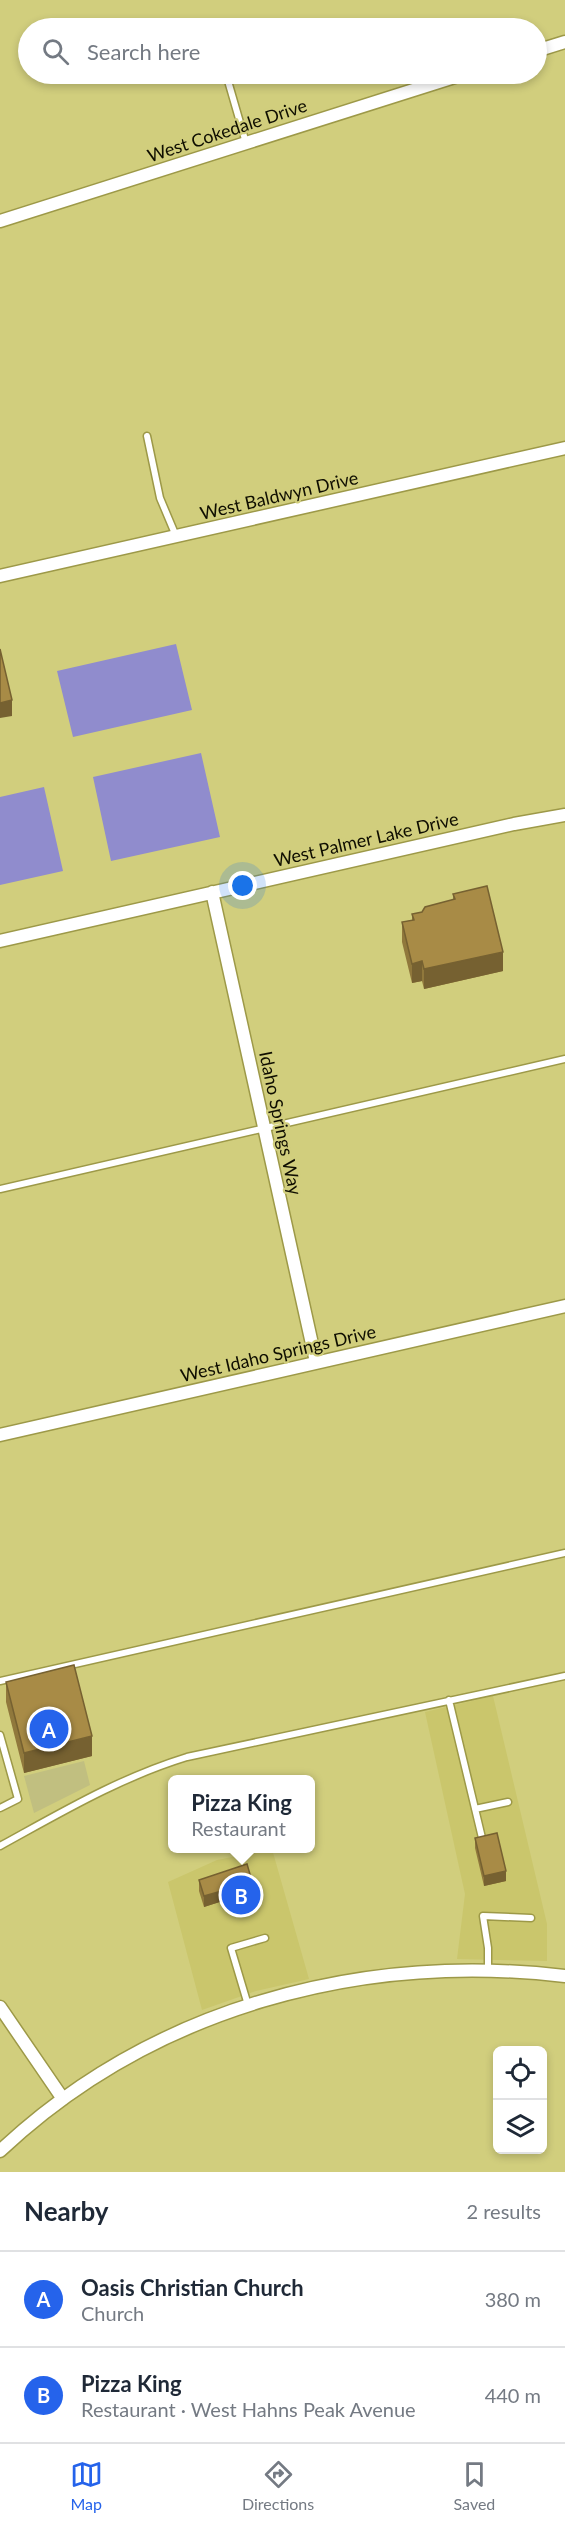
<!DOCTYPE html>
<meta charset="utf-8">
<style>
:root{--surface:#fff;--page:#f2f2f3;--text:#1f2937;--muted:#747a83;--line:#e0e1e3;--accent:#2563eb}
body{margin:0;font-family:Lato,sans-serif;background:var(--page);color:var(--text)}
.controls{position:absolute;right:18px;bottom:18px;display:grid;overflow:hidden;border-radius:9px;box-shadow:0 3px 9px #0003}
.controls button{width:54px;height:54px;display:grid;place-items:center;padding:0;border:0;border-bottom:2px solid var(--line);background:var(--surface);color:var(--text);font:30px sans-serif}
.you{position:absolute;left:243px;top:886px;width:21px;height:21px;margin:-15px;border:4px solid #fff;border-radius:50%;background:#1a73e8;box-shadow:0 0 0 9px #1a73e833}
.badge{display:grid;place-items:center;width:39px;height:39px;border-radius:50%;background:var(--accent);color:#fff;font-size:20px;font-weight:700}
.pin{position:absolute;translate:-50% -50%;border:3px solid #fff;box-shadow:0 2px 6px #0006}
.popup{position:absolute;left:168px;top:1775px;width:147px;height:78px;box-sizing:border-box;display:grid;place-content:center;border-radius:9px;background:var(--surface);filter:drop-shadow(0 2px 4px #0005);font-size:20px;white-space:nowrap;color:var(--muted)}
.popup b{font-size:22px;color:var(--text)}
.popup::after{content:'';position:absolute;left:50%;top:100%;margin-left:-12px;border:12px solid transparent;border-top-color:var(--surface)}
.list{margin:0;padding:0;list-style:none}
h2{display:flex;justify-content:space-between;align-items:center;height:78px;margin:0;padding:0 24px;font-size:26px}
h2 small{font-size:20px;font-weight:400;color:var(--muted)}
.list li{display:grid;grid-template-columns:39px 1fr auto;gap:18px;align-items:center;box-sizing:border-box;height:96px;padding:0 24px;border-top:2px solid var(--line)}
.list b{display:block;font-size:22px;white-space:nowrap}
.list p{margin:0;font-size:20px;white-space:nowrap;color:var(--muted)}
.list em{font-size:20px;font-style:normal;color:var(--muted)}
.icon{flex:none;width:33px;height:33px;fill:none;stroke:currentColor;stroke-width:2;stroke-linecap:round;stroke-linejoin:round}
.map{position:relative;flex:none;width:565px;height:2172px;overflow:hidden}
.search{position:absolute;background:var(--surface);box-shadow:0 3px 9px #0003;left:18px;right:18px;top:18px;height:66px;display:flex;align-items:center;gap:15px;box-sizing:border-box;padding:0 21px;border-radius:33px;color:var(--muted);font-size:22px}
.sheet{height:270px;background:var(--surface)}
nav{display:flex;justify-content:space-around;align-items:center;box-sizing:border-box;height:84px;border-top:2px solid var(--line);background:var(--surface);font-size:16px;color:var(--muted)}
nav a{display:grid;justify-items:center;gap:3px}
nav .on{color:var(--accent)}
.map>svg:first-child{display:block}
.built{fill:#cac66c}
.green{fill:#c1bf80}
.water{fill:#908ccd}
.lines{fill:none;stroke-linecap:round;stroke-linejoin:round}
.service-casing{stroke:#9d9948;stroke-width:9}
.minor-casing{stroke:#9d9948;stroke-width:15}
.service{stroke:#fff;stroke-width:6}
.minor{stroke:#fff;stroke-width:12}
.wall{fill:#90783c}
.shaded-wall{fill:#766131}
.building{fill:#a88b46;stroke:#766131;stroke-width:1.5}
.labels{text-anchor:middle;dominant-baseline:central;stroke-width:4.5;stroke-linejoin:round;paint-order:stroke}
.street-label{font-size:18px;fill:#0f0e00;stroke:#d1ce7d}
</style>
<div class="map">
<svg width="565" height="2172" viewBox="0 0 565 2172">
<rect width="100%" height="100%" fill="#d1ce7d"/>
<path class="built" d="M493,1696L547,1924V1961L457,1959L465,1894L425,1712Z
M272,1849L309,1979L256,1991L202,2010L168,1882L217,1860Z"/>
<path class="green" d="M84,1761L90,1785L34,1813L24,1776Z"/>
<path class="water" d="M176,644L192,710L73,737L57,671Z
M201,753L220,837L111,861L93,777Z
M44,787L63,871L0,885V797Z"/>
<g class="lines">
<defs>
<path id="service" d="M226,74L246,143
M147,436L160,498L176,536
M0,1189L565,1059
M0,1681L565,1553
M449,1700L483,1842
M0,1735L18,1799L0,1808
M475,1809L508,1802
M0,1846C62,1812 119,1778 187,1757L565,1676
M488,1970V1948L483,1916L531,1918
M248,2005L231,1948L265,1938"/>
<path id="minor" d="M536,51L565,42
M0,221L464,74
M0,576L565,448
M212,892L316,1362
M0,941L514,824L565,815
M0,1435L565,1306
M0,2007L63,2099
M0,2151C152,2008 360,1952 565,1976"/>
</defs>
<use href="#service" class="service-casing"/>
<use href="#minor" class="minor-casing"/>
<use href="#service" class="service"/>
<use href="#minor" class="minor"/>
</g>
<path class="wall" d="M453,894L503,971L424,989L422,981L412,983L402,942V922L412,920V914L422,912L453,900Z
M6,1682L92,1756L24,1773L6,1702Z
M475,1838L506,1881L484,1886L475,1848Z
M247,1864L257,1909L234,1915L229,1899L204,1907L199,1891V1880Z"/>
<path class="shaded-wall" d="M12,700V716L0,718V703Z
M503,952V971L424,989V969Z
M422,961V981L412,983V964Z
M92,1736V1756L24,1773V1753Z
M506,1871V1881L484,1886V1876Z
M229,1889V1899L204,1907V1896Z
M257,1898V1909L234,1915V1905Z"/>
<path class="building" d="M0,649L12,700L0,703Z
M487,886L503,952L424,969L422,961L412,964L402,922L414,920L412,914L422,912L425,907L455,899L453,894Z
M74,1665L92,1736L24,1753L6,1682Z
M497,1833L506,1871L484,1876L475,1838Z
M247,1864L257,1898L234,1905L229,1889L204,1896L199,1880Z"/>
<g class="labels">
<g class="street-label">
<text transform="translate(227 130) rotate(-18)">West Cokedale Drive</text>
<text transform="translate(279 495) rotate(-13)">West Baldwyn Drive</text>
<text transform="translate(366 839) rotate(-13)">West Palmer Lake Drive</text>
<text transform="translate(281 1123) rotate(78)">Idaho Springs Way</text>
<text transform="translate(278 1353) rotate(-13)">West Idaho Springs Drive</text>
</g>
</g>
</svg>
<div class="controls">
<button><svg class="icon" aria-label="locate" viewBox="0 0 24 24"><circle cx="12" cy="12" r="6"/><path d="M12 2v4M12 18v4M2 12h4M18 12h4"/></svg></button>
<button><svg class="icon" aria-label="layers" viewBox="0 0 24 24"><path d="M12 4l9 5-9 5-9-5zM3 14l9 5 9-5"/></svg></button>
</div>
<div class="you"></div>
<div class="pin badge" style="left:49px;top:1729px">A</div>
<div class="pin badge" style="left:241px;top:1895px">B</div>
<div class="popup"><b>Pizza King</b>Restaurant</div>
<div class="search"><svg class="icon" aria-label="search" viewBox="0 0 24 24"><circle cx="10" cy="10" r="6"/><path d="M15 15l6 6"/></svg>Search here</div>
</div>
<section class="sheet">
<h2>Nearby<small>2 results</small></h2>
<ul class="list">
<li><span class="badge">A</span><div><b>Oasis Christian Church</b><p>Church</p></div><em>380 m</em></li>
<li><span class="badge">B</span><div><b>Pizza King</b><p>Restaurant · West Hahns Peak Avenue</p></div><em>440 m</em></li>
</ul>
</section>
<nav>
<a class="on"><svg class="icon" aria-label="map" viewBox="0 0 24 24"><path d="M3 6l6-2 6 2 6-2v14l-6 2-6-2-6 2zM9 4v14M15 6v14"/></svg>Map</a>
<a><svg class="icon" aria-label="directions" viewBox="0 0 24 24"><path d="M12 3l9 9-9 9-9-9zM9 14v-3h6M13 9l2 2-2 2"/></svg>Directions</a>
<a><svg class="icon" aria-label="saved" viewBox="0 0 24 24"><path d="M7 4h10v16l-5-4-5 4z"/></svg>Saved</a>
</nav>
